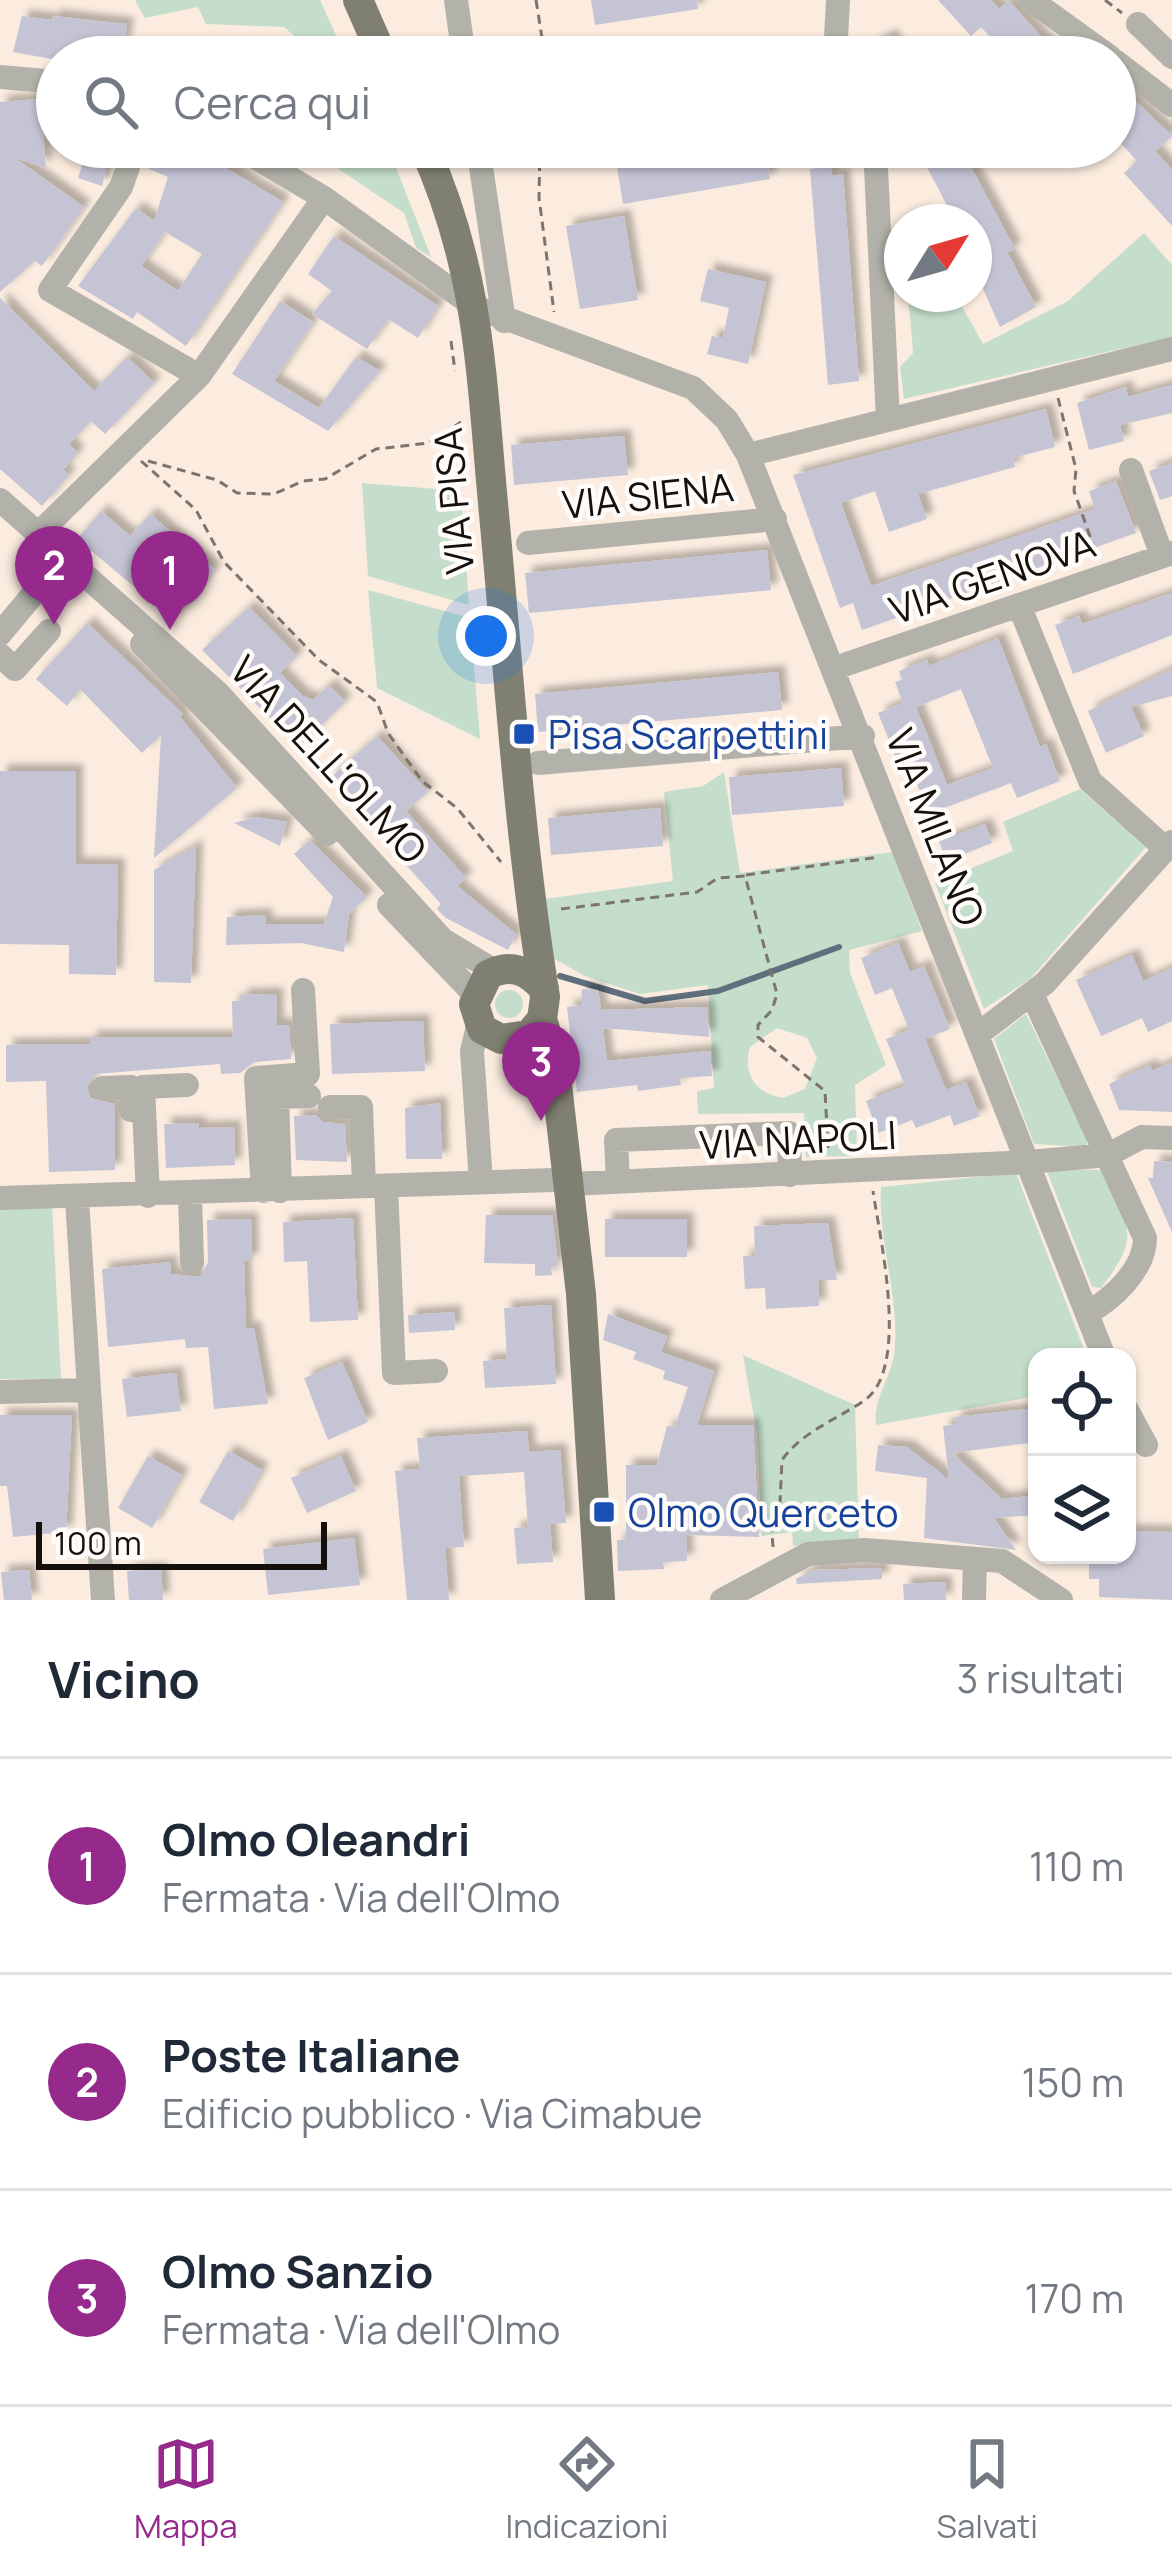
<!DOCTYPE html>
<html lang="it">
<meta charset="utf-8">
<style>
:root{--surface:#fff;--page:#f2f2f3;--text:#1f2937;--muted:#747a83;--line:#e0e1e3;--accent:#952a8c}
body{margin:0;font-family:Manrope,sans-serif;background:var(--page);color:var(--text)}
.controls{position:absolute;right:36px;bottom:36px;display:grid;overflow:hidden;border-radius:24px;box-shadow:0 3px 9px #0004}
.controls button{width:108px;height:108px;display:grid;place-items:center;padding:0;border:0;border-bottom:3px solid var(--line);background:var(--surface);color:var(--text);font:60px sans-serif}
.compass{position:absolute;left:884px;top:204px;width:108px;height:108px;border-radius:50%;background:var(--surface);box-shadow:0 3px 9px #0004;rotate:53deg}
.scale{position:absolute;left:36px;bottom:30px;width:291px;box-sizing:border-box;padding-left:12px;border:6px solid #15100c;border-top:0;font-size:33px;line-height:42px;white-space:nowrap;color:#15100c;-webkit-text-stroke:9px #fefbf9;paint-order:stroke}
.you{position:absolute;left:486px;top:636px;width:42px;height:42px;margin:-30px;border:9px solid #fff;border-radius:50%;background:#1a73e8;box-shadow:0 0 0 18px #1a73e833}
.badge{display:grid;place-items:center;width:78px;height:78px;border-radius:50%;background:var(--accent);color:#fff;font-size:39px;font-weight:700}
.pin{position:absolute;translate:-50% -99px;filter:drop-shadow(0 3px 6px #0008)}
.pin::after{content:'';position:absolute;top:63px;width:42px;height:36px;background:inherit;clip-path:polygon(0 0,100% 0,50% 100%)}
.list{margin:0;padding:0;list-style:none}
h2{display:flex;justify-content:space-between;align-items:center;height:156px;margin:0;padding:0 48px;font-size:51px}
h2 small{font-size:39px;font-weight:400;color:var(--muted)}
.list li{display:grid;grid-template-columns:78px 1fr auto;gap:36px;align-items:center;box-sizing:border-box;height:216px;padding:0 48px;border-top:3px solid var(--line)}
.list b{display:block;font-size:45px;white-space:nowrap}
.list p{margin:0;font-size:39px;white-space:nowrap;color:var(--muted)}
.list em{font-size:39px;font-style:normal;color:var(--muted)}
.icon{flex:none;width:66px;height:66px;fill:none;stroke:currentColor;stroke-width:2;stroke-linecap:round;stroke-linejoin:round}
.map{position:relative;flex:none;width:1172px;height:1600px;overflow:hidden}
.search{position:absolute;background:var(--surface);box-shadow:0 3px 9px #0004;left:36px;right:36px;top:36px;height:132px;display:flex;align-items:center;gap:30px;box-sizing:border-box;padding:0 42px;border-radius:66px;color:var(--muted);font-size:45px}
.sheet{height:804px;background:var(--surface)}
nav{display:flex;justify-content:space-around;align-items:center;box-sizing:border-box;height:168px;border-top:3px solid var(--line);background:var(--surface);font-size:33px;color:var(--muted)}
nav a{display:grid;justify-items:center;gap:6px}
nav .on{color:var(--accent)}
.map>svg:first-child{display:block}
.green{fill:#c5decb;fill-rule:evenodd}
.lines{fill:none;stroke-linecap:round;stroke-linejoin:round}
.stream{stroke:#5f6f7e;stroke-width:6}
.building{fill:#c4c4d5;fill-rule:evenodd;filter:url(#shadow)}
.path{stroke:#7d746c;stroke-width:3;stroke-dasharray:9 6;stroke-linecap:butt}
.minor{stroke:#b2b2ab;stroke-width:24}
.major{stroke:#808072;stroke-width:30}
.transit-dot{fill:#1a4fb4;stroke:#fefbf9;stroke-width:4.5}
.labels{text-anchor:middle;dominant-baseline:central;stroke-width:9;stroke-linejoin:round;paint-order:stroke}
.street-label{font-size:39px;fill:#15100c;stroke:#fefbf9}
.transit-label{font-size:39px;fill:#164399;stroke:#fefbf9;text-anchor:start}
</style>
<div class="map">
<svg width="1172" height="1600" viewBox="0 0 1172 1600">
<defs>
<filter id="shadow"><feDropShadow dx="7" dy="-7" stdDeviation="3" flood-color="#0004"/></filter>
</defs>
<rect width="100%" height="100%" fill="#fbecdf"/>
<path class="green" d="M135,0H320L346,57H318L284,27L206,24L198,7L145,18Z
M306,147H388L431,257L416,248L404,213Z
M1144,233L1172,265V337L904,399L900,367L913,353L908,294H955L983,344L1068,301Z
M362,483L461,491L469,605L368,576Z
M368,590L470,618L480,739L377,688Z
M724,772L740,873L892,852L922,931L849,950L850,973L886,1065L855,1085L857,1156L806,1157L804,1113L698,1114L697,1091L714,1088L708,985L640,994L585,976L549,956L545,899L673,881L664,792L703,786ZM777,1028L807,1038L817,1058L805,1089L783,1098C756,1094 742,1074 750,1047Z
M1080,789L1146,847L1030,979L984,1009L935,883L1013,851L1003,822Z
M495 1004a14 14 0 1 1 28 0a14 14 0 1 1-28 0Z
M1026,1014L1088,1141L1085,1147L1034,1144L994,1039Z
M1051,1169L1102,1170C1127,1230 1144,1232 1101,1288L1092,1287L1048,1174Z
M1016,1173L1087,1357H1037V1396L876,1425C873,1395 894,1376 895,1345C898,1292 878,1239 881,1187Z
M0,1205H52L61,1379H0Z
M743,1355L855,1405L859,1542L793,1546L792,1532L762,1536L757,1434Z"/>
<g class="lines">
<path class="stream" d="M560,976L645,1001L718,991L839,947"/>
</g>
<path class="building" d="M591,0H697L698,9L595,25Z
M938,0H991L999,9L1009,1L1060,57H1008L981,27L971,36Z
M22,16L52,20L53,16L127,24L124,45L103,42L101,57L57,60L13,52Z
M890,35L902,57H852Z
M1115,82L1172,136L1155,151L1172,170V226L1124,173L1137,161L1115,137Z
M40,99L46,168L15,158L84,207L42,266L35,261L0,292V102Z
M88,147H111L102,186L78,178Z
M154,147H190L283,202L186,346L137,312L133,319L78,286L136,208L154,221L168,177L145,167ZM165,232L202,254L178,291L141,266Z
M700,147H764L770,179L623,204L616,161Z
M916,147H960L1015,249L1007,252L1036,307L1000,327L974,269V222H956Z
M832,167V176L843,174L859,381L828,385L810,169Z
M624,216L638,300L580,309L566,226Z
M334,236L438,306L418,338L388,319L367,349L312,314L332,291L308,274Z
M708,269L766,282L748,364L707,354L712,336L723,338L729,308L700,301Z
M0,298L94,391L127,357L154,383L105,434L91,421L69,444L78,453L63,470L69,475L42,506L0,469Z
M280,301L313,322L274,381L319,408L356,357L380,371L328,431L232,374Z
M1172,385V413L1120,425L1124,441L1089,450L1077,403L1126,387L1128,397Z
M1046,409L1055,447L1013,458L1015,467L918,494L927,519L889,532L875,491L841,503L871,586L1095,509L1089,491L1116,481L1136,533L862,630L853,603L840,608L793,475Z
M624,436L628,475L514,485L511,445Z
M1172,463V496L1160,500L1149,471Z
M101,511L130,536L150,514L215,570L173,619L77,539Z
M767,550L771,590L529,613L525,573Z
M1172,593V635L1073,674L1055,625L1079,616L1082,624Z
M249,607L297,656L280,673L303,696L313,700L329,685L345,702L299,747L202,650Z
M87,623L183,714L180,717L237,788L154,858L161,735L142,753L80,689L67,706L36,679Z
M998,638L1040,747L1046,744L1060,781L1017,798L1011,783L928,814L912,771L903,775L878,713L903,703L895,682L902,680L899,671L927,660L929,666ZM961,689L993,768L947,785L916,707Z
M1172,669V696L1131,707L1144,736L1106,753L1088,711Z
M778,672L782,710L538,732L535,694Z
M377,736L428,792L406,811L466,878L457,886L516,934L508,950L446,918L437,909L441,904L329,779Z
M841,768L844,806L732,815L729,777Z
M0,771H76V864L118,865L116,975L69,974V945L0,944Z
M660,808L663,846L551,855L548,818Z
M256,817L287,822L280,846L234,823Z
M985,824L992,843L946,861L939,841Z
M310,840L367,897L349,914L344,952L301,943L226,945L227,917L266,915L265,924H324L333,897L294,854Z
M196,846L191,983L154,982V870Z
M898,943L910,972L924,966L950,1029L925,1039L946,1090L966,1082L980,1116L954,1126L950,1115L916,1128L912,1120L878,1133L866,1101L905,1086L886,1039L909,1030L892,988L875,995L861,958Z
M1132,955L1143,981L1172,968V1021L1148,1032L1142,1018L1101,1036L1076,980Z
M582,989L598,990L601,1010L707,1007L709,1037L603,1028L607,1061L710,1051L712,1076L680,1078L681,1085L638,1091L637,1085L577,1092L567,1007L581,1005Z
M276,994L277,1025H289L291,1059L254,1062L240,1073L221,1074L220,1064L95,1074L87,1087L90,1098L115,1104V1170L49,1172L46,1081L6,1082V1045L90,1044V1037H233L232,1001H241V995Z
M423,1021L425,1071L332,1074L330,1024Z
M1172,1062V1112L1119,1110L1109,1084L1150,1065L1152,1071Z
M440,1103L442,1159H406L405,1108Z
M316,1115L323,1122L345,1124L347,1162L296,1160L294,1116Z
M198,1123L199,1128L234,1127L235,1165L166,1168L164,1124Z
M1154,1161L1172,1162V1232L1148,1178H1153Z
M486,1215H552L558,1265L551,1267L552,1275L535,1276V1264L484,1263Z
M353,1218L358,1320L310,1322L307,1261L284,1262L283,1222Z
M251,1219L252,1261H244L246,1329L254,1328L268,1404L214,1409L208,1347L186,1348L185,1339L108,1347L102,1269L170,1262L171,1274L200,1277L208,1263L207,1220Z
M605,1219H687V1257H605Z
M828,1223L837,1280H818L819,1306L766,1309L765,1288L745,1289L743,1256H755L754,1226Z
M551,1305L556,1384L485,1388L483,1361L507,1359L504,1308Z
M454,1312L455,1330L409,1333L408,1315Z
M608,1314L667,1336L661,1352L714,1371L697,1425H753L759,1537L686,1535L687,1561L663,1562L664,1569L618,1571L617,1540H626V1465H657L667,1426L675,1427L688,1387L663,1379L665,1371L633,1359L636,1352L603,1340Z
M342,1362L368,1422L328,1440L304,1378Z
M176,1373L181,1411L127,1417L122,1379Z
M1037,1408V1442L952,1453L1002,1499L1037,1495V1515L994,1518L1016,1550L924,1538L927,1478L875,1471L878,1445L907,1447L949,1480L943,1426L956,1424L955,1417Z
M0,1415H72L66,1532L13,1537L7,1486H0Z
M527,1431L529,1452L560,1450L566,1523L550,1524L553,1562L517,1564L514,1528L528,1527L524,1472L459,1476L464,1547L445,1548L449,1600H407L395,1471L420,1469L417,1438Z
M228,1451L262,1470L233,1521L199,1502Z
M148,1456L182,1475L152,1528L118,1508Z
M341,1456L356,1491L307,1513L291,1478Z
M1127,1531L1172,1532V1600L1099,1597V1579H1089V1555H1127Z
M354,1538L360,1585L268,1595L263,1549Z
M882,1568V1579L797,1584L796,1579L813,1570Z
M161,1569L163,1600H129L127,1571Z
M29,1570L32,1600H4L1,1572Z
M945,1582L946,1600H904L903,1584Z"/>
<g class="lines">
<path class="path" d="M536,0L545,57
M1105,0L1122,13
M540,147L539,198L554,312
M451,341L455,371
M1058,398L1076,469L1074,491L1097,556
M141,461L196,510L224,562L319,660L377,702L388,733L422,781L457,808L501,862
M148,461L217,480L237,493L274,494L303,481L325,479L376,449L429,443L461,422
M746,875L879,857
M561,909L697,892L718,878L745,876L777,994L772,1010L758,1025V1037L825,1091L828,1148
M773,1547L771,1521L780,1503L782,1460C803,1431 836,1420 865,1400C910,1367 880,1239 873,1191"/>
<path class="minor" d="M456,0L464,57
M1031,0L1110,57
M1138,24L1172,57
M835,57L838,0
M1115,61L1172,105
M0,77L57,82
M135,147L121,187L50,290L199,376
M238,147L324,198L475,307L693,388L727,420L748,455L1172,349
M478,147L504,321
M875,147L888,420
M748,455L1104,1357
M1131,470L1162,556
M0,500L218,693L443,940L495,971
M38,534L199,376L324,198
M528,543L775,519
M1019,605L1090,781L1166,849
M0,634L55,568
M142,644L327,834
M0,655L15,669L49,631
M835,668L1172,553
M538,763L863,736
M389,905L475,995
M1032,994L1145,1238C1145,1269 1113,1299 1087,1313
M479,1022L472,1051L481,1182
M977,1035L1045,983L1172,842
M103,1088L131,1087V1110
M330,1107H361L364,1186
M618,1182L616,1140L789,1133L790,1175
M570,1184L1029,1162L1108,1155L1142,1137L1172,1138
M386,1186L394,1373L436,1371
M263,1191L256,1078L308,1074L303,990
M280,1191L277,1097L309,1096
M190,1194L192,1262
M148,1196L143,1087L187,1085
M0,1198L553,1180
M89,1390L103,1600
M0,1392L89,1390L77,1199
M1127,1410L1146,1445
M722,1600L808,1554L865,1550L1002,1561L1061,1600
M974,1600L975,1559"/>
<path class="major" d="M358,0L383,57
M424,147C481,274 481,378 494,514C509,675 519,837 545,997L542,1019L529,1035L501,1039L482,1029L474,1004L488,975C510,963 528,970 544,989
M542,1019L554,1059L581,1294L600,1600"/>
</g>
<g class="transit-dot">
<rect x="512" y="722" width="24" height="24" rx="6"/>
<rect x="592" y="1500" width="24" height="24" rx="6"/>
</g>
<g class="labels">
<g class="street-label">
<text transform="translate(648 495) rotate(-6)">VIA SIENA</text>
<text transform="translate(453 501) rotate(-95)">VIA PISA</text>
<text transform="translate(992 576) rotate(-19)">VIA GENOVA</text>
<text transform="translate(329 759) rotate(47)">VIA DELL'OLMO</text>
<text transform="translate(936 827) rotate(69)">VIA MILANO</text>
<text transform="translate(798 1139) rotate(-3)">VIA NAPOLI</text>
</g>
<g class="transit-label">
<text x="548" y="734">Pisa Scarpettini</text>
<text x="628" y="1512">Olmo Querceto</text>
</g>
</g>
</svg>
<div class="controls">
<button><svg class="icon" aria-label="locate" viewBox="0 0 24 24"><circle cx="12" cy="12" r="6"/><path d="M12 2v4M12 18v4M2 12h4M18 12h4"/></svg></button>
<button><svg class="icon" aria-label="layers" viewBox="0 0 24 24"><path d="M12 4l9 5-9 5-9-5zM3 14l9 5 9-5"/></svg></button>
</div>
<svg class="compass" viewBox="-18 -18 36 36"><path d="M0-13l5 13h-10z" fill="#e53935"/><path d="M0 13l5-13h-10z" fill="#747a83"/></svg>
<div class="scale">100 m</div>
<div class="you"></div>
<div class="pin badge" style="left:170px;top:630px">1</div>
<div class="pin badge" style="left:54px;top:625px">2</div>
<div class="pin badge" style="left:541px;top:1121px">3</div>
<div class="search"><svg class="icon" aria-label="search" viewBox="0 0 24 24"><circle cx="10" cy="10" r="6"/><path d="M15 15l6 6"/></svg>Cerca qui</div>
</div>
<section class="sheet">
<h2>Vicino<small>3 risultati</small></h2>
<ul class="list">
<li><span class="badge">1</span><div><b>Olmo Oleandri</b><p>Fermata · Via dell'Olmo</p></div><em>110 m</em></li>
<li><span class="badge">2</span><div><b>Poste Italiane</b><p>Edificio pubblico · Via Cimabue</p></div><em>150 m</em></li>
<li><span class="badge">3</span><div><b>Olmo Sanzio</b><p>Fermata · Via dell'Olmo</p></div><em>170 m</em></li>
</ul>
</section>
<nav>
<a class="on"><svg class="icon" aria-label="map" viewBox="0 0 24 24"><path d="M3 6l6-2 6 2 6-2v14l-6 2-6-2-6 2zM9 4v14M15 6v14"/></svg>Mappa</a>
<a><svg class="icon" aria-label="directions" viewBox="0 0 24 24"><path d="M12 3l9 9-9 9-9-9zM9 14v-3h6M13 9l2 2-2 2"/></svg>Indicazioni</a>
<a><svg class="icon" aria-label="saved" viewBox="0 0 24 24"><path d="M7 4h10v16l-5-4-5 4z"/></svg>Salvati</a>
</nav>
